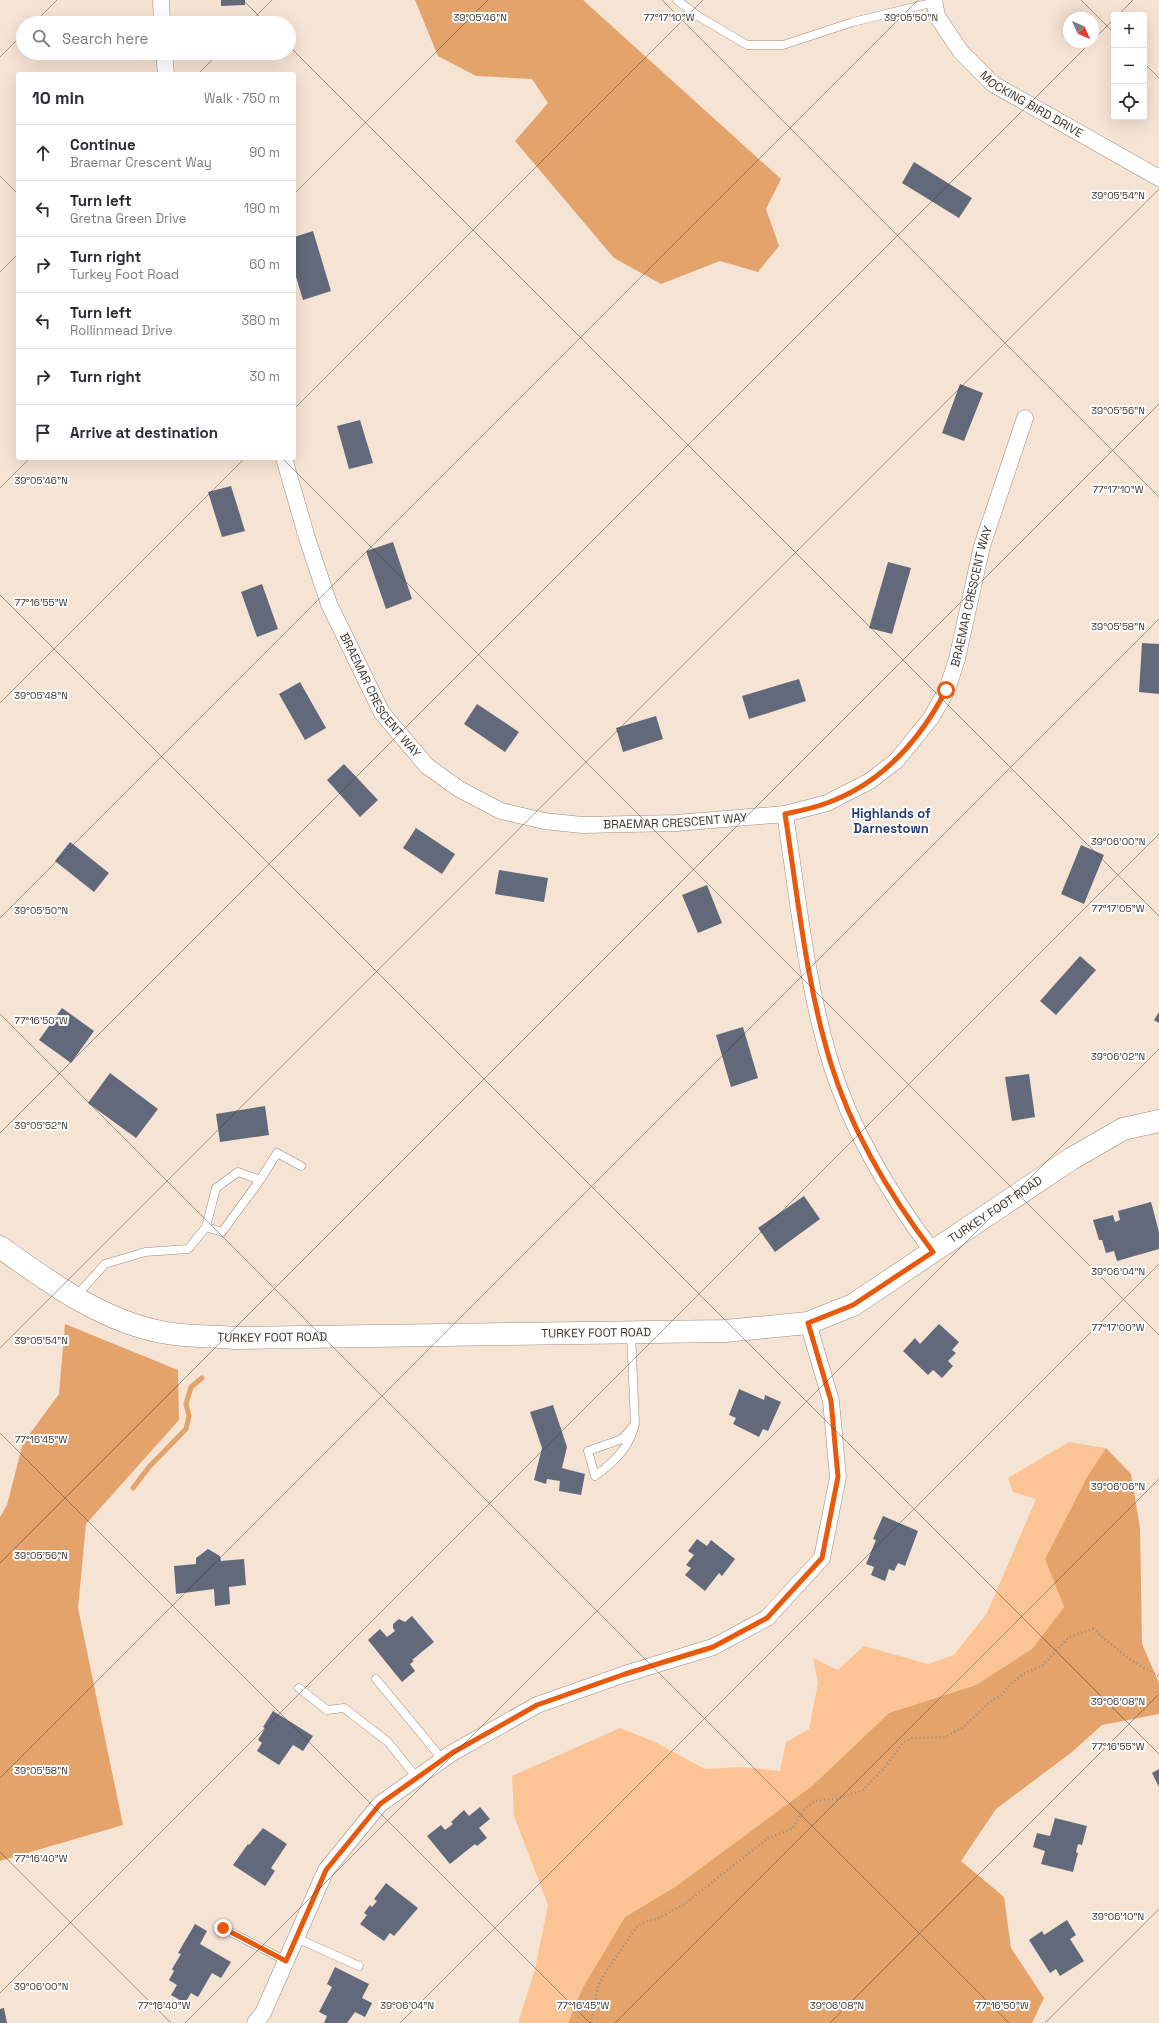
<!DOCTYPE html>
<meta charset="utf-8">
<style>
:root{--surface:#fff;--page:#f7f7f7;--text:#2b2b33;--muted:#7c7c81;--line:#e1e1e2}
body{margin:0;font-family:"Space Grotesk",sans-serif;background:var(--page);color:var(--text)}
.controls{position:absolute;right:12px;top:12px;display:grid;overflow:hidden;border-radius:4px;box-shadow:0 4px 16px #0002}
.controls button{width:36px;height:36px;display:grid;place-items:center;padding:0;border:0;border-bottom:1px solid var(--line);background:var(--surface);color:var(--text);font:20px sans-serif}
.compass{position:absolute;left:1063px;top:12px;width:36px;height:36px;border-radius:50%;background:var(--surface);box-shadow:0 4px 16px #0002;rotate:135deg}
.stop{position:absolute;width:12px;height:12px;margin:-9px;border:3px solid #ea580c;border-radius:50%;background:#fff}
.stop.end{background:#ea580c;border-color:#fff;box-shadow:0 1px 4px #0008}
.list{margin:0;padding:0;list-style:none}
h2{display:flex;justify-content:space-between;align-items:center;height:52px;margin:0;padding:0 16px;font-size:17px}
h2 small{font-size:13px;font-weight:400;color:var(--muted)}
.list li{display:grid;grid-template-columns:26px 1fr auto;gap:12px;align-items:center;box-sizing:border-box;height:56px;padding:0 16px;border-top:1px solid var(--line)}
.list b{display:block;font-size:15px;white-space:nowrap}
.list p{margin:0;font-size:13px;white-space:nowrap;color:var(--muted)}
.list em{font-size:13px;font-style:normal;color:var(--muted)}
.icon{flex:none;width:22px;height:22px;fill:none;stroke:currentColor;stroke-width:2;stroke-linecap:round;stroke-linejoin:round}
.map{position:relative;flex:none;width:1159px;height:2023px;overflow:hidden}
.search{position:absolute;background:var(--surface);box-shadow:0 4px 16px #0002;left:16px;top:16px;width:280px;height:44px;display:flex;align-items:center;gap:10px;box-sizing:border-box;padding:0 14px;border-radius:22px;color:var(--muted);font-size:15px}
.panel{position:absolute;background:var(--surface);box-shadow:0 4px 16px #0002;left:16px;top:72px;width:280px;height:388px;border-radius:4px}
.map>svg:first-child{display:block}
.green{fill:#fcc495}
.forest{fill:#e4a36a}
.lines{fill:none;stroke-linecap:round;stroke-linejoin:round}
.stream{stroke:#e4a36a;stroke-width:5}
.building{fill:#61697a}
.lane-casing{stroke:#9c8b7e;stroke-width:9}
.street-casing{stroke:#9c8b7e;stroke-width:17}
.secondary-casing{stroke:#9c8b7e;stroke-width:23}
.path{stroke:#9b8f84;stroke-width:2.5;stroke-dasharray:1 3;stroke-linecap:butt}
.lane{stroke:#fff;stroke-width:8}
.street{stroke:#fff;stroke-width:16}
.secondary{stroke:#fff;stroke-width:22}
.route{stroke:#ea580c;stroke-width:5}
.ticks{fill:none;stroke:#3c352f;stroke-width:1;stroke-opacity:0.45}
.labels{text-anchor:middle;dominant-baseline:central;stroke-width:4;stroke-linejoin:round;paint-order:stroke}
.street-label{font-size:12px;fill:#3c352f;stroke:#fff}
.neighbourhood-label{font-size:13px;font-weight:bold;fill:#243c74;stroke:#fff}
.ticks-label{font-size:10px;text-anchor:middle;fill:#3c352f;stroke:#fff;stroke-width:4;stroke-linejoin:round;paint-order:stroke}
</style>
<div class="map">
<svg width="1159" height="2023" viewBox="0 0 1159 2023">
<rect width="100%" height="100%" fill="#f5e3d4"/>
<path class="green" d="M1069,1442L1106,1448L1087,1477L1045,1559L1064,1607L1032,1649L976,1685L889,1713L812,1786L675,1887L625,1917L582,1989L568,2023H518L535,1969L548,1905L514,1816L512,1776L620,1728L655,1742L705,1769L741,1767L780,1771L786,1742L809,1729L818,1683L813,1658L838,1670L864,1646L928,1664L954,1655L987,1613L1036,1499L1013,1492L1008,1478Z"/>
<path class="forest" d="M415,0H583L781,179L766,209L779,246L758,272L720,261L661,284L614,258L515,141L548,103L532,79L476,76L438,56Z
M65,1324L178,1370L179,1420L86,1524L78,1608L123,1825L0,1861V1517L7,1505L23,1443L59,1394Z
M1106,1448L1131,1474L1140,1528L1142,1644L1159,1683V1714L1102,1725L1072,1752L996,1809L961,1861L1004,1897L1011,1948L1044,1998L1032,2023H568L582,1989L625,1917L675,1887L812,1786L889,1713L976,1685L1032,1649L1064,1607L1045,1559L1087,1477Z"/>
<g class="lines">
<path class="stream" d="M133,1488L149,1467L186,1429L189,1416L186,1404L191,1387L202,1378"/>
</g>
<path class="building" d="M221,0H245V5L221,6Z
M914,162L972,198L959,218L902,183Z
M313,231L331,291L303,300L294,270V237Z
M960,384L983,393L964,441L942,433Z
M360,420L373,463L349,469L337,426Z
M231,486L245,531L222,537L208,492Z
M393,542L412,599L386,609L366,551Z
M888,562L911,568L892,634L869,628Z
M262,584L278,629L257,637L241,592Z
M1142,643L1159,644V694L1139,692Z
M799,679L806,701L749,719L742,696Z
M300,682L326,728L305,740L279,694Z
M477,704L519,732L505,752L464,724Z
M656,716L663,739L623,752L616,728Z
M344,764L378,800L360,817L327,780Z
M416,828L455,854L442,874L403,848Z
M70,842L109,873L94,892L55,861Z
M1081,845L1104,855L1084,904L1061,894Z
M499,870L548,878L544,902L495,894Z
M707,885L722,923L698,933L682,895Z
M1080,956L1096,970L1056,1015L1040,1001Z
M62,1008L94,1031L71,1063L39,1040Z
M1159,1012V1023L1154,1020Z
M743,1027L758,1078L731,1087L716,1035Z
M110,1073L158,1109L136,1138L88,1103Z
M1029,1074L1035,1117L1012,1121L1005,1077Z
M265,1106L269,1135L220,1142L216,1114Z
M804,1196L820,1219L775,1252L758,1228Z
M1151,1202L1159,1232V1249L1117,1261L1114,1251L1106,1253L1102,1240H1099L1093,1220L1113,1215L1115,1222L1120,1220L1118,1211Z
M939,1324L959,1342L952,1350L956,1353L948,1361L953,1366L942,1378L933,1370L928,1375L903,1351L915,1338L920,1344Z
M739,1389L764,1400L765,1395L781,1402L768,1431L763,1429L759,1437L733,1424L736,1418L729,1415Z
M553,1405L567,1447L562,1468L585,1474L581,1495L559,1491L560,1481L547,1479L546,1484L534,1480L542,1448L530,1412Z
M883,1516L918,1531L905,1566L898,1563L894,1571L889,1569L885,1581L871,1575L874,1567L866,1564L876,1540L873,1539Z
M697,1539L707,1546L711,1540L735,1559L722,1576L719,1573L705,1591L685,1575L691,1568L686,1565L694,1555L688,1551Z
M208,1549L220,1556L221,1561L244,1559L246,1585L229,1587L230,1604L215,1606L214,1589L176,1594L174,1566L196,1564V1558Z
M412,1616L434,1642L412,1660L414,1661L410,1664L415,1671L402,1682L368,1640L380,1629L387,1637L395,1631L393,1628V1624L399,1619L405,1622Z
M273,1711L313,1736L303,1751L293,1745L279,1765L257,1751L262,1743L258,1740L265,1728L263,1727Z
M1159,1769V1787L1152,1773Z
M480,1807L490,1819L479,1828L487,1838L477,1846L475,1844L450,1864L427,1836L441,1825L445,1830L453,1824L451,1822L464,1810L469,1816Z
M1055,1818L1087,1826L1082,1845L1078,1844L1076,1852L1078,1853L1073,1872L1041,1864L1045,1851L1033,1847L1037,1833L1050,1836Z
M263,1828L287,1844L271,1868L275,1871L265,1886L233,1865L248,1844L249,1845Z
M386,1883L418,1908L394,1936L390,1933L384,1941L360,1924L367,1915L364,1913L370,1905L372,1907L377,1901L374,1899Z
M1067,1920L1076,1935L1070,1939L1084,1961L1060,1976L1056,1969L1050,1973L1029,1940L1042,1931L1044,1935Z
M195,1924L207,1931L200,1944L231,1962L221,1978L212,1973L198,1997L191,1993L185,2003L171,1995L177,1985L169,1980L174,1971L172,1969L181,1954L178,1953Z
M335,1967L369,1984L362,1998L372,2003L365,2017L355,2012L347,2023H324L327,2016L319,2012L332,1987L327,1984Z
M4,2008L7,2023H0V2009Z"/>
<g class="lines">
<defs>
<path id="lane" d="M677,0L698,16L747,45H783L853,22L935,2
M206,1227L222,1232L260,1180
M76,1296L105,1264L145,1252L188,1249L206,1227L216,1188L238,1172L260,1180L277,1153L301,1166
M631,1333L635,1424L622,1439L588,1451L595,1476C614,1462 630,1447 635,1424
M376,1679L443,1760
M299,1688L327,1710L344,1708L388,1742L417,1778
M223,1928L286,1961
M296,1938L359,1966"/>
<g id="street">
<path d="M161,0L162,23"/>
<path id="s1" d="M934,0L937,16L961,52L993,84L1159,178"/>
<path d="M164,53L166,74"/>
<path id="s2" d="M284,458L307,538L329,604L382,713L427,766L459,789L501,811L544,821L582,825L677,823L785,814L827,803L870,781L896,761L931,718L947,690L957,659L982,546L1025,418"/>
<path d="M785,814C798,898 806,983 831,1064C852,1132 891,1196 933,1252"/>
<path d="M255,2023L263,2013L326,1870L380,1804L452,1753L537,1705L625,1674L713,1647L767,1618L822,1558L838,1477L831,1401L808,1323"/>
</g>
<g id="secondary">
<path id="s3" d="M0,1247C50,1283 105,1323 167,1333C189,1337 212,1336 234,1338L725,1331L808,1323L853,1305L1071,1159L1123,1129L1159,1121"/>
</g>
</defs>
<use href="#lane" class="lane-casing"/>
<use href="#street" class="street-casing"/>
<use href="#secondary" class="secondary-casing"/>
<path class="path" d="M591,2023L598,1987L604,1975L637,1926L647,1921L657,1919L686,1903L768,1838L792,1829L805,1808L815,1801L836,1799L863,1790L885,1767L903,1743L912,1738L945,1737L962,1728L992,1700L1001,1696L1011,1684L1023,1674L1043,1665L1069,1637L1093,1629L1129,1659L1159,1676"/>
<use href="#lane" class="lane"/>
<use href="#street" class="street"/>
<use href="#secondary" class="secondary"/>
</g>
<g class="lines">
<path class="route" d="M223,1928L286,1961L326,1870L380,1804L452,1753L537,1705L625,1674L713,1647L767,1618L822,1558L838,1477L831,1401L808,1323L853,1305L933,1252C891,1197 852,1132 831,1064C806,983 798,898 785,814C799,811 814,808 827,803C882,783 920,740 946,690"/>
</g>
<path class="ticks" d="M243,0L266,23M662,0L1159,497M1081,0L1114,33M1118,15L1133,0M34,23L57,0M249,23L272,0M1093,40L1114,19M289,46L1159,916M0,57L23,34M1144,63L1159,78M198,74L219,53M0,176L18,194M294,194L488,0M0,272L18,254M294,409L703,0M282,458L1159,1335M0,488L30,458M0,595L1159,1754M0,703L245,458M0,918L918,0M0,1014L1009,2023M0,1133L1091,42M0,1348L1159,189M0,1433L590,2023M0,1563L1159,404M0,1778L1159,619M0,1852L171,2023M0,1993L1159,834M185,2023L1159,1049M400,2023L1159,1264M615,2023L1159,1479M830,2023L1159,1694M1045,2023L1159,1909"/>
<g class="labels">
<g class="street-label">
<text stroke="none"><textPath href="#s1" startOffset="148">MOCKING BIRD DRIVE</textPath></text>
<text stroke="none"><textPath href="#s2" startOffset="1025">BRAEMAR CRESCENT WAY</textPath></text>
<text stroke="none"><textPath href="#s2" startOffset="258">BRAEMAR CRESCENT WAY</textPath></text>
<text stroke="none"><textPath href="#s2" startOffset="606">BRAEMAR CRESCENT WAY</textPath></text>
<text stroke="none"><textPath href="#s3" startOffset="1051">TURKEY FOOT ROAD</textPath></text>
<text stroke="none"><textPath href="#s3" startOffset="619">TURKEY FOOT ROAD</textPath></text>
<text stroke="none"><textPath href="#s3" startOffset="295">TURKEY FOOT ROAD</textPath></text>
</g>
<g class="neighbourhood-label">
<text x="891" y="813">Highlands of<tspan x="891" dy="15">Darnestown</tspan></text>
</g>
</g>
<g class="ticks-label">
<text x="480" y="21">39°05'46"N</text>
<text x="669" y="21">77°17'10"W</text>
<text x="911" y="21">39°05'50"N</text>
<text x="1118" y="199">39°05'54"N</text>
<text x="1118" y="414">39°05'56"N</text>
<text x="41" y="484">39°05'46"N</text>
<text x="1118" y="493">77°17'10"W</text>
<text x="41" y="606">77°16'55"W</text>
<text x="1118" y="630">39°05'58"N</text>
<text x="41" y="699">39°05'48"N</text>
<text x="1118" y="845">39°06'00"N</text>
<text x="1118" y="912">77°17'05"W</text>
<text x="41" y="914">39°05'50"N</text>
<text x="41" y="1024">77°16'50"W</text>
<text x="1118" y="1060">39°06'02"N</text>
<text x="41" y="1129">39°05'52"N</text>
<text x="1118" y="1275">39°06'04"N</text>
<text x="1118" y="1331">77°17'00"W</text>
<text x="41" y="1344">39°05'54"N</text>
<text x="41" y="1443">77°16'45"W</text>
<text x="1118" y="1490">39°06'06"N</text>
<text x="41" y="1559">39°05'56"N</text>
<text x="1118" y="1705">39°06'08"N</text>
<text x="1118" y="1750">77°16'55"W</text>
<text x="41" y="1774">39°05'58"N</text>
<text x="41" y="1862">77°16'40"W</text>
<text x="1118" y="1920">39°06'10"N</text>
<text x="41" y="1990">39°06'00"N</text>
<text x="164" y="2009">77°16'40"W</text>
<text x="407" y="2009">39°06'04"N</text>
<text x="583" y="2009">77°16'45"W</text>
<text x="837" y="2009">39°06'08"N</text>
<text x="1002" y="2009">77°16'50"W</text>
</g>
</svg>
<div class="controls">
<button>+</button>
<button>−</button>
<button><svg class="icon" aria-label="locate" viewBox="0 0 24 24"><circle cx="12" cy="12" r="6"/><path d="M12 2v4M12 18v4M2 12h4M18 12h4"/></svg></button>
</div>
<svg class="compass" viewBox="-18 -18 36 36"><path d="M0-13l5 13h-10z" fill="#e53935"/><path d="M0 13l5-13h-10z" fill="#7c7c81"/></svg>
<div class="stop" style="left:946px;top:690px"></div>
<div class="stop end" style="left:223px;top:1928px"></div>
<div class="search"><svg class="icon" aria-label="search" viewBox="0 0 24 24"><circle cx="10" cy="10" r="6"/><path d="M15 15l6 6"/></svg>Search here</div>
<section class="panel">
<h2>10 min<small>Walk · 750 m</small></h2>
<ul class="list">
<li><svg class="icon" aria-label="ahead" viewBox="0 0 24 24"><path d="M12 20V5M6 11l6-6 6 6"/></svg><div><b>Continue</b><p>Braemar Crescent Way</p></div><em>90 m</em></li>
<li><svg class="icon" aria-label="left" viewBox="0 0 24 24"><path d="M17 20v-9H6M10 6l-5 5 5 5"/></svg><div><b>Turn left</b><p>Gretna Green Drive</p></div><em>190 m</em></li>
<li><svg class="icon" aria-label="right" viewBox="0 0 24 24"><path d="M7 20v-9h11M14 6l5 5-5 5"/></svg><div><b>Turn right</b><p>Turkey Foot Road</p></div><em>60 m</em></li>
<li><svg class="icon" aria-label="left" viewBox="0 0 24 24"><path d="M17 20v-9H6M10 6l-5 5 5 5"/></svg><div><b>Turn left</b><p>Rollinmead Drive</p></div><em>380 m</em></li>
<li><svg class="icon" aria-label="right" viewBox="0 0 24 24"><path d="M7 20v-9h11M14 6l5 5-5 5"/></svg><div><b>Turn right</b></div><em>30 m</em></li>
<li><svg class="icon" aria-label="arrive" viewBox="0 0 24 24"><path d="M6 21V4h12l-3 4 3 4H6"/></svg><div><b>Arrive at destination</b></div></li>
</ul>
</section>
</div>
